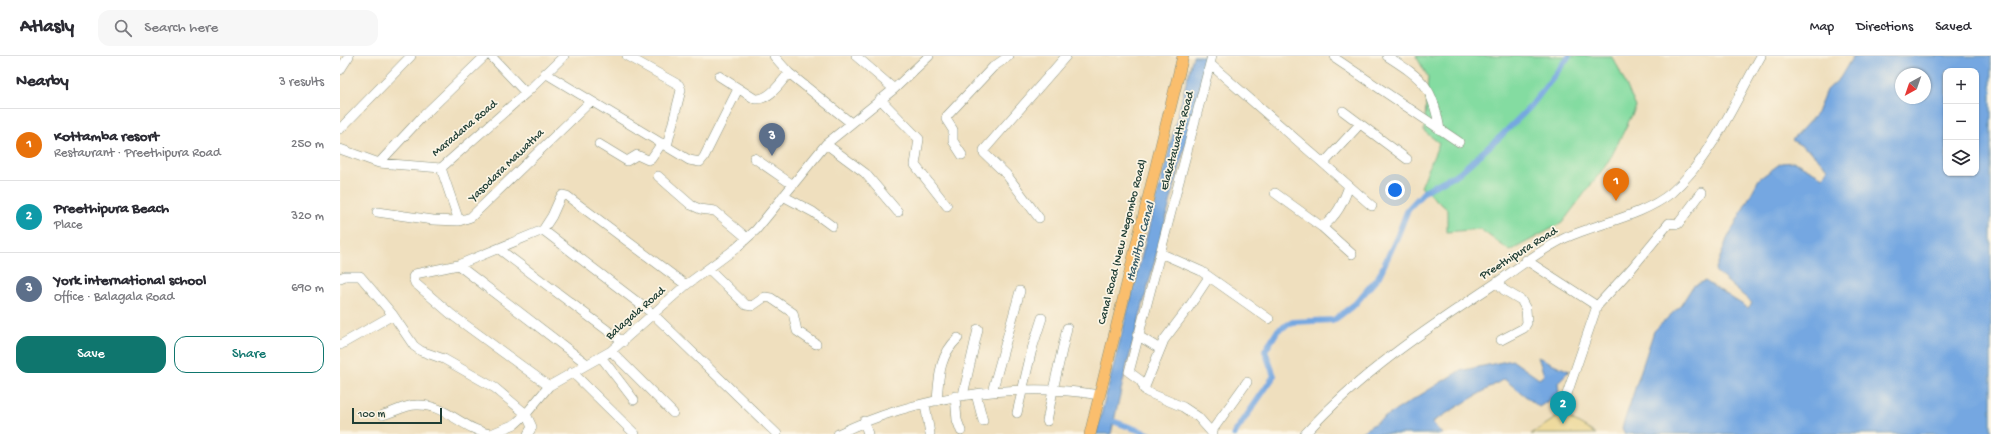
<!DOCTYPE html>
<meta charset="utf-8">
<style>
:root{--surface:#fff;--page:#f7f7f7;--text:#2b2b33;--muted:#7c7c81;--line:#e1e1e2;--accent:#0f766e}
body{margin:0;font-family:"Gochi Hand",sans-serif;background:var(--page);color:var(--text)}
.controls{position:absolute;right:12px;top:12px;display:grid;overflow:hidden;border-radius:8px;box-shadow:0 1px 3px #0004}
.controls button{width:36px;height:36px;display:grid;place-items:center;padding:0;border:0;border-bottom:1px solid var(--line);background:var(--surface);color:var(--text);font:20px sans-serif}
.compass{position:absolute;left:1555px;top:12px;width:36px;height:36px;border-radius:50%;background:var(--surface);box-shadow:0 1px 3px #0004;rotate:220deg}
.scale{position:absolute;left:12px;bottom:10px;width:90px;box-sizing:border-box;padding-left:4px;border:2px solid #1f3d34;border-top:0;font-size:11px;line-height:14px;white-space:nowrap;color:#1f3d34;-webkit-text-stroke:3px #fcf5e5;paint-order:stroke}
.you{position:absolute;left:1055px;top:134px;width:14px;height:14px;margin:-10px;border:3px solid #fff;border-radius:50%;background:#1a73e8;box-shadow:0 0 0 6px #1a73e833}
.badge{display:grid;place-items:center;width:26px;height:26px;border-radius:50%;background:var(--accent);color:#fff;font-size:13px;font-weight:700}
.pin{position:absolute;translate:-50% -33px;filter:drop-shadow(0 1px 2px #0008)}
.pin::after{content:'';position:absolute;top:21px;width:14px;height:12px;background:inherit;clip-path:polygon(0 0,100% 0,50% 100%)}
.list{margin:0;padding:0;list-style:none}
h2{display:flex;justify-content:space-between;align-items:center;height:52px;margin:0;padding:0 16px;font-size:17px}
h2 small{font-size:13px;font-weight:400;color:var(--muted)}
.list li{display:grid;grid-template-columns:26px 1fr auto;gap:12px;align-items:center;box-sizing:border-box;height:72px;padding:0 16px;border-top:1px solid var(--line)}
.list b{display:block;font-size:15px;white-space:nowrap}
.list p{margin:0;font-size:13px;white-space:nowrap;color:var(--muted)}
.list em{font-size:13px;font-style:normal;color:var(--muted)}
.actions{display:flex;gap:8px;padding:12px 16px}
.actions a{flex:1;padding:9px 0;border:1px solid var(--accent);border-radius:12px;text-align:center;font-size:14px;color:var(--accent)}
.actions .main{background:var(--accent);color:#fff}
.icon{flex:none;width:22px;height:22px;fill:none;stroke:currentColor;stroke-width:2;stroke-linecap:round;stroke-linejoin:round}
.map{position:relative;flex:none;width:1651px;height:378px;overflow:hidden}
header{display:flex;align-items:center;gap:24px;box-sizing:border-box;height:56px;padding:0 20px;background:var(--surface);border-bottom:1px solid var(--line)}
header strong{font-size:19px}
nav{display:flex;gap:22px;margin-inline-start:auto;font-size:14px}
.search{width:280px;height:36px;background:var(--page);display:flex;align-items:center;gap:10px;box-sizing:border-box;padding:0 14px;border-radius:12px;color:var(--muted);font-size:15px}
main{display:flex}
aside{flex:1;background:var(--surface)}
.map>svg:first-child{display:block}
.green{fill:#84dca1;stroke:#528c6a}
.sand{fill:#eeda9e;stroke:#868c69}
.water{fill:#75a7e1;stroke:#4a728a;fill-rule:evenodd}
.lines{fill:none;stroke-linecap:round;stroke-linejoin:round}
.canal{stroke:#75a7e1;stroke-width:6}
.minor-casing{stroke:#878e79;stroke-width:10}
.major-casing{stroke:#878e79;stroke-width:12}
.minor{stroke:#fff;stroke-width:9}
.major{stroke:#fabe6d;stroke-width:11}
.labels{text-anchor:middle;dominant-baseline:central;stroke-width:3.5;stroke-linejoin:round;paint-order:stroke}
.street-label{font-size:12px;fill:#1f3d34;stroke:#fcf5e5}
.water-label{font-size:13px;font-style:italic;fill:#395d68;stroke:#fcf5e5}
</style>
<header>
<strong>Atlasly</strong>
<div class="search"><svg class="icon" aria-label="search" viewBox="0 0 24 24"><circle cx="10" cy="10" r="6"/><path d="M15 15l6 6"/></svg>Search here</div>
<nav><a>Map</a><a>Directions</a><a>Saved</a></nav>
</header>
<main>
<aside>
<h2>Nearby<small>3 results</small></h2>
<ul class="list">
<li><span class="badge" style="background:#e8710a">1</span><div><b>Kottamba resort</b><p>Restaurant · Preethipura Road</p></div><em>250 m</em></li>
<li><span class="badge" style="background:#0f9aa8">2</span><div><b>Preethipura Beach</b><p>Place</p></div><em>320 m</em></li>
<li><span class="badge" style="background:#5c6f8a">3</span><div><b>York international school</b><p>Office · Balagala Road</p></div><em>690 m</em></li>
</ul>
<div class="actions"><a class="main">Save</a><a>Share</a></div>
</aside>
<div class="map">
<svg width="1651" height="378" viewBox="0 0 1651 378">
<rect width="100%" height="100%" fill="#fcf5e5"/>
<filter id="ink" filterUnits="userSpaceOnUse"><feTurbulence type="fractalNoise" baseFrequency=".025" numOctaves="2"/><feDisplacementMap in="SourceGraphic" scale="8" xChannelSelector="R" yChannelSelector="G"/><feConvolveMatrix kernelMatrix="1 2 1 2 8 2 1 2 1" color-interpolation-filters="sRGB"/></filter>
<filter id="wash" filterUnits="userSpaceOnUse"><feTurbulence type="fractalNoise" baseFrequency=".012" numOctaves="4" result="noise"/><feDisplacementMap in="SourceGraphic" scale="16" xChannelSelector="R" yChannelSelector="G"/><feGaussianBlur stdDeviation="0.9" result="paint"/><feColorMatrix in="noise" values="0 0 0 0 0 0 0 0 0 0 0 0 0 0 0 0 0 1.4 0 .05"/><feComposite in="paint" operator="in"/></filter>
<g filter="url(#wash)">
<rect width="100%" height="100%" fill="#efdfbe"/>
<path class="green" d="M1076,0H1271L1278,11L1296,51L1269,105L1222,167L1170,195L1140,173L1107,176V153L1081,131L1099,87L1084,75L1088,21Z"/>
<path class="sand" d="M1222,358L1256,378H1191Z"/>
<path class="water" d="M853,0H869L785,317L771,378H756Z
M1513,0H1651V378H1285L1282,372L1314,275L1341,249L1353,230L1365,225L1408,252L1412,247L1375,215L1387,183L1419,123L1441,107L1455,106L1483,121L1488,112L1470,95L1452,84L1477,57L1485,36L1500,22ZM1606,15H1636V117H1606ZM1561,18H1585V42H1561Z
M1198,301L1229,315L1218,326L1219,338L1199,351L1164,323L1092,366L1102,378H1018L1119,315L1172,304L1199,323L1204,319Z"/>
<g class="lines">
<path class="canal" d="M767,363L809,378
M894,378L934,320L925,295L938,274L953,266L994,264L1015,248L1039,220L1058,179L1068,153L1086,134L1119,117L1160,81L1191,50L1229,0"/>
</g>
</g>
<g filter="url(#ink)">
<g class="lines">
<defs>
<path id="minor" d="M151,0L186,37
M287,0L339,29L341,34L327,90
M434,0L449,17L511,67
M516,0L554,33
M872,0L789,316L800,324L807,336L843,351L858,361L873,378
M995,0L996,3L1119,86
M1047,0C1084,24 1092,29 1100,74
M870,8L1032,150
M0,14L9,0
M205,17L349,104L360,106L364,101L398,33
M379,20L415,43C430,44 440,27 449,17
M540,43L579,83L575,109L607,150
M1003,55L1067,103
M0,73L71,0
M259,88L287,105L297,99L308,104L311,103L322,87
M486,88L525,117L558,156
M0,93L39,107L101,112L186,37L224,0
M622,99L613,85V74L606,63L607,60L653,11L669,0
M414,102L453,129
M39,107L81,62L145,0
M984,107L1020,68
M101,112L119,165L131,161L251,45
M318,120L351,149L360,153L375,155L407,182
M935,137L982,171C997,160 1003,147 1009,130
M443,140L473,156L492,170
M37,156L93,164L119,165
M699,162L666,118L644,97V94L726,0
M982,171L1012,198
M203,174L313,258L437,378
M159,193L283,286
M820,197L861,215L929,263
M1186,204L1257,250
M118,209L247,308
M369,213L406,249L412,250L425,241L431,242L453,257L457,275L476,288
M0,222L5,220H20L53,259L74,290L81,295L104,303L155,332L186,358L209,330L271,295L346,229L395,193L416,174L486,88L554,33L589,0
M1157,226L1164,234L1181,244L1186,253L1187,267L1184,272L1161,284
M797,279L820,293
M0,289L53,259
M271,295L333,357
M261,301L294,344
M232,316L295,378
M209,330L112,259L75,227L73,221L75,218L118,209L203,174L212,160L220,142L223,139L227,140L346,229
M804,333L824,284L849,251L869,221
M652,336L680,235
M636,338L643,365
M623,339L638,273
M615,340L617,364L621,375
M1226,341L1257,250L1292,212L1329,167L1338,168L1362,136
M597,345C599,320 599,300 618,282
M585,348L590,378
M677,357L692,293L702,262
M43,359C54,356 66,349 76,349C104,347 124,374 150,378
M524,365L528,378
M707,365L713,334L727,272
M871,376L907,326
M151,378L175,368L186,358L192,371L188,378
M498,378C573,341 676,325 759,339
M965,378C1020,317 1088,272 1156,227C1179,211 1200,194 1225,182C1258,167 1303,160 1331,137C1372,101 1394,47 1421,0"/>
<path id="major" d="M750,378L843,0"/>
</defs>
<use href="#minor" class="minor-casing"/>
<use href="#major" class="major-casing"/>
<use href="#minor" class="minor"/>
<use href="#major" class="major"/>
</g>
</g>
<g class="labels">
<g class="street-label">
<text transform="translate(125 73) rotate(-40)">Maradana Road</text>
<text transform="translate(838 85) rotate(-75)">Elakatawatta Road</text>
<text transform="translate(167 110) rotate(-44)">Yasodara Mawatha</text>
<text transform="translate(783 186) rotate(-76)">Canal Road (New Negombo Road)</text>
<text transform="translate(1179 198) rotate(-32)">Preethipura Road</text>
<text transform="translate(296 258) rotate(-41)">Balagala Road</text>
</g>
<g class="water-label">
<text transform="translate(801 186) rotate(-75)">Hamilton Canal</text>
</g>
</g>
</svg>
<div class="controls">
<button>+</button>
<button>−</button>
<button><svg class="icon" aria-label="layers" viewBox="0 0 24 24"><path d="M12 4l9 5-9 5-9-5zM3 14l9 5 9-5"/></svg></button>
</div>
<svg class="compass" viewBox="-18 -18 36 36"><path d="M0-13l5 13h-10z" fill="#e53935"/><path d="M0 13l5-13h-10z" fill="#7c7c81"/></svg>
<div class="scale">100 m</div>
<div class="you"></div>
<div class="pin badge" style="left:1276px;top:145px;background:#e8710a">1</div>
<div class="pin badge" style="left:1223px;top:368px;background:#0f9aa8">2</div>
<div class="pin badge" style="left:432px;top:100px;background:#5c6f8a">3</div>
</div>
</main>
